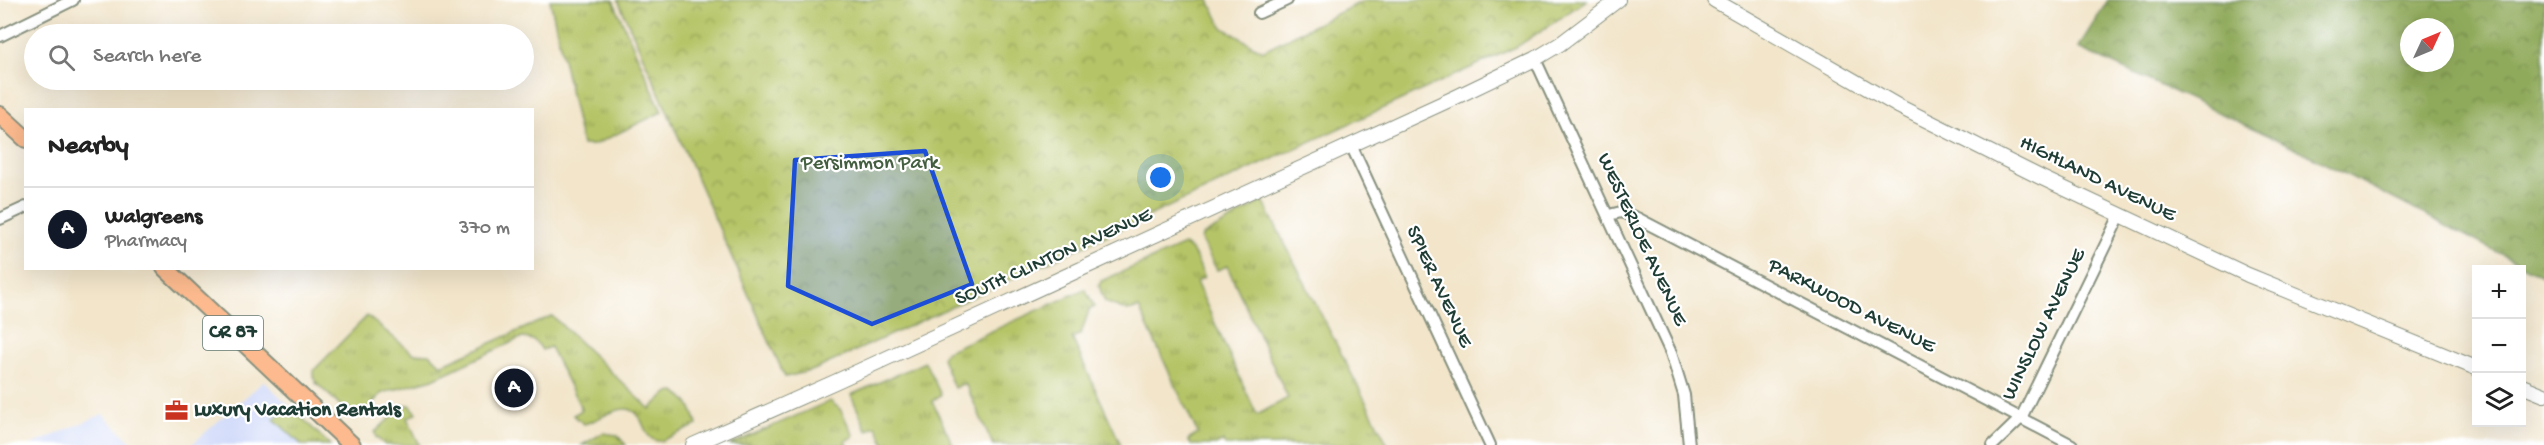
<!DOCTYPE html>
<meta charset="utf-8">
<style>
:root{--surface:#fff;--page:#f2f2f2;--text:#222;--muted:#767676;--line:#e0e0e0;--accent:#111827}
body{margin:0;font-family:"Gochi Hand",sans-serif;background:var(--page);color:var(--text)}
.controls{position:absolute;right:18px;bottom:18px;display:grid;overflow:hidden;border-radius:0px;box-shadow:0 6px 24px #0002}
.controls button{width:54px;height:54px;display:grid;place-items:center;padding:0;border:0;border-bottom:2px solid var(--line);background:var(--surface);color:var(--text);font:30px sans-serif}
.compass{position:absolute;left:2400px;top:18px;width:54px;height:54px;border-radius:50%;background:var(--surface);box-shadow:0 6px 24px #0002;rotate:46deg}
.you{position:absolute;left:1161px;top:178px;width:21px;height:21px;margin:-15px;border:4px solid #fff;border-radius:50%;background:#1a73e8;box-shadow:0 0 0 9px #1a73e833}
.badge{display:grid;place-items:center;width:39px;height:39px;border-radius:50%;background:var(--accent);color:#fff;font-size:20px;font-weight:700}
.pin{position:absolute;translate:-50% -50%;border:3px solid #fff;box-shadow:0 2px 6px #0006}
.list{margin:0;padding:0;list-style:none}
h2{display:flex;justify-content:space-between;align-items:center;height:78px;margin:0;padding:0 24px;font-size:26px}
h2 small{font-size:20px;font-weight:400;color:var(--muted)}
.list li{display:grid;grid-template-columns:39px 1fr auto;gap:18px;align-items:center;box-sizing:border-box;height:84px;padding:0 24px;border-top:2px solid var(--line)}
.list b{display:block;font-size:22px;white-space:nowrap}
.list p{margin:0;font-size:20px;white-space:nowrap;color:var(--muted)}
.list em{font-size:20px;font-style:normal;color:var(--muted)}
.icon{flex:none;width:33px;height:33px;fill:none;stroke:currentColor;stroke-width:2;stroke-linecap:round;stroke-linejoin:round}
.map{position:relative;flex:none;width:2544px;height:445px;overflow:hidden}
.search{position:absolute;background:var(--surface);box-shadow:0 6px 24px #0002;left:24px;top:24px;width:510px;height:66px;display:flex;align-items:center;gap:15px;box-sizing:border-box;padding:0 21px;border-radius:33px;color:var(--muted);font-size:22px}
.panel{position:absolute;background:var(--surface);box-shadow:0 6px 24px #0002;left:24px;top:108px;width:510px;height:162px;border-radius:0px}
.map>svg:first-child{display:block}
.built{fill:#d0daf9}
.grass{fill:url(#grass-tufts);stroke:#6a804d;stroke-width:1.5}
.forest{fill:url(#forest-crowns);stroke:#587448;stroke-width:1.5;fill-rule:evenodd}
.park{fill:url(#park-crowns);stroke:#6a804d;stroke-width:1.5}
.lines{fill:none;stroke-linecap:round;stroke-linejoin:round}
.minor-casing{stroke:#88917f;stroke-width:14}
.tertiary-casing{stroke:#88917f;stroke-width:16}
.primary-casing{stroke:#88917f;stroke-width:20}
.minor{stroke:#fff;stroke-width:10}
.tertiary{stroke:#fff;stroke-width:14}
.primary{stroke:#fcba8e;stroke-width:16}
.marked{fill:#1d4ed8;fill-opacity:0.2;stroke:#1d4ed8;stroke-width:4.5;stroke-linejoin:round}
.labels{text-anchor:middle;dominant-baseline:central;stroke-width:4.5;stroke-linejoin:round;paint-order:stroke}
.shield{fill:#fff;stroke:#627771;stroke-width:1.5}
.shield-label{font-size:20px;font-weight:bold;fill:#1f3d34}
.park-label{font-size:21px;fill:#445f40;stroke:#fff}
.street-label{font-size:21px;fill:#1f3d34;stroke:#fff}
.poi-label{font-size:21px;font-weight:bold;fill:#1f3d34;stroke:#fff;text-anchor:start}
</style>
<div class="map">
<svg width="2544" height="445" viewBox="0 0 2544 445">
<defs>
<pattern id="grass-tufts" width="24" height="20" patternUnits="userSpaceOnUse" patternTransform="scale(1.5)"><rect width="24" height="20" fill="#b5c466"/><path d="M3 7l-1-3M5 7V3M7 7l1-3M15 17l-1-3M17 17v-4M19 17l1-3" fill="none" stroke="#93a055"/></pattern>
<pattern id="forest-crowns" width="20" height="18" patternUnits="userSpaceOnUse" patternTransform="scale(1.5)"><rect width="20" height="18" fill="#90aa5b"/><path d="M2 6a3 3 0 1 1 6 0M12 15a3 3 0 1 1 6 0" fill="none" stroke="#758c4c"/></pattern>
<pattern id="park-crowns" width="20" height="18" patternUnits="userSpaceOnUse" patternTransform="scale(1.5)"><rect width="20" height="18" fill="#b5c466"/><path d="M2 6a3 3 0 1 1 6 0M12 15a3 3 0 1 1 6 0" fill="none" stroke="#93a055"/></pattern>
</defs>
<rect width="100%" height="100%" fill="#fff"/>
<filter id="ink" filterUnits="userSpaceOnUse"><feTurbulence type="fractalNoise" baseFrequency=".0167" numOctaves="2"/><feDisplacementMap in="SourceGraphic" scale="12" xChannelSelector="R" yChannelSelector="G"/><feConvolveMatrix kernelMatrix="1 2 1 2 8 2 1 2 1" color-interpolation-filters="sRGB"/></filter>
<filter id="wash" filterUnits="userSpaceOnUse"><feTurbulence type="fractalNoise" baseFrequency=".008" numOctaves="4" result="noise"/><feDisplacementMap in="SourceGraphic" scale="24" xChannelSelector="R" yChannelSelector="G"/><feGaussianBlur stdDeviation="1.35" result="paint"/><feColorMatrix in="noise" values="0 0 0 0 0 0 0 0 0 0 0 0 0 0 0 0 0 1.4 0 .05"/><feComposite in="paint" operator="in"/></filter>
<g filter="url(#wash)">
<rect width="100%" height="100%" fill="#f2e5ca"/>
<path class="built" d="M264,381L330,445H191Z
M103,414L134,445H31Z"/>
<path class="grass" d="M550,0H613L662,112L594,145H582Z
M1263,201L1388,445H1225L1223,441L1216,445H1191L1188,440L1198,434L1139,308L1128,311L1105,302L1099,286L1101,281L1184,245C1196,250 1199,266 1204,277L1196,282L1257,415L1288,398L1227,266L1217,270L1201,240L1202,236Z
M1085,289L1095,307L1089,310L1081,334L1072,338L1121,445H993L965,383L954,388L942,358L945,352Z
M367,316L413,353L430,354L441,365L552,316L650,409L667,393L675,392C687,398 694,412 697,425L661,441C639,442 648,409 625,409C611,409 598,421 584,424L573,415L582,410L550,347L542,350C537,341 531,338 521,338L433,379L382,393L360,416L351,415L316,383L313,376V371Z
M925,362L941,395L932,401L953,445H885L876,426L867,431L851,395Z
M830,401L840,409L854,436L845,441L847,445H729Z
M404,405H410L417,413L407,418L420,445H385L376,437L375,432Z
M289,410H294L330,445H302L274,419L282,412Z
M603,433L617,435L626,445H582Z"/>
<path class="forest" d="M2108,0H2544V276L2283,142L2078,48ZM2409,27H2445V63H2409Z"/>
<path class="park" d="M618,0H1209L1222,27L1262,51L1365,0H1587L1518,46L814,370L785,377Z"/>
</g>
<g filter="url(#ink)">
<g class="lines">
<defs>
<path id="minor" d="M1259,13L1287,0
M0,36L73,0
M1535,59L1671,353L1684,395L1689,445
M1351,145L1490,445
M1609,215L1621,212L1637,218L2072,445
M0,219L26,207
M1993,445L2021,418L2120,215"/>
<path id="tertiary" d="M1714,0L1898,106L2042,178L2248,275L2476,368
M2522,386L2544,395
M693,445L837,381L1456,97L1535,59L1560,44L1618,0"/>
<path id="primary" d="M0,115L26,139
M165,268L352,445"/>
</defs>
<use href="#minor" class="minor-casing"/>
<use href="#tertiary" class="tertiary-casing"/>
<use href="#primary" class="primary-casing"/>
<use href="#minor" class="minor"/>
<use href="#tertiary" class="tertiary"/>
<use href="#primary" class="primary"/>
</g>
</g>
<path class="marked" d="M925,151L972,284L872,324L788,286L795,160Z"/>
<defs>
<symbol id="office-bare" viewBox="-9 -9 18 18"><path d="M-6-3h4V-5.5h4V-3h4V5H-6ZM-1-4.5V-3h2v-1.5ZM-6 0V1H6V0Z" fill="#c8321e" stroke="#fff" stroke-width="2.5" paint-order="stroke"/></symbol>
</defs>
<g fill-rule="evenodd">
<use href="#office-bare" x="160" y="394" width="33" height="33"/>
</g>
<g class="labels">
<rect class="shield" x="203" y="316" width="60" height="34" rx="4.5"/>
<g class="shield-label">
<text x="233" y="333">CR 87</text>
</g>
<g class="park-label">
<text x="870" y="164">Persimmon Park</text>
</g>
<g class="street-label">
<text transform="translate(2097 180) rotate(26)">HIGHLAND AVENUE</text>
<text transform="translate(1641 240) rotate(65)">WESTERLOE AVENUE</text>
<text transform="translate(1054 258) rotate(-24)">SOUTH CLINTON AVENUE</text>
<text transform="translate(1438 287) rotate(65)">SPIER AVENUE</text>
<text transform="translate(1851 307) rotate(27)">PARKWOOD AVENUE</text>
<text transform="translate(2045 325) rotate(-64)">WINSLOW AVENUE</text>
</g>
<g class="poi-label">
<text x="194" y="411">Luxury Vacation Rentals</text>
</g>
</g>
</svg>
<div class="controls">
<button>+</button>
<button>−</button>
<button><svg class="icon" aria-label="layers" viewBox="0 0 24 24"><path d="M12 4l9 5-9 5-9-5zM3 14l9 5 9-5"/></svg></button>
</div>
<svg class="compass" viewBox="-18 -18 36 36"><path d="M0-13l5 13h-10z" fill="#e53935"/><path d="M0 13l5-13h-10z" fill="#767676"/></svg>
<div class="you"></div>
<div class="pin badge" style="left:514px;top:388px">A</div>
<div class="search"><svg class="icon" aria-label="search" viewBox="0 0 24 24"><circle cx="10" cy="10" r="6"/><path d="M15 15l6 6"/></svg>Search here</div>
<section class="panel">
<h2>Nearby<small></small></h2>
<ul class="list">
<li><span class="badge">A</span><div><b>Walgreens</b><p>Pharmacy</p></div><em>370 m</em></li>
</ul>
</section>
</div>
